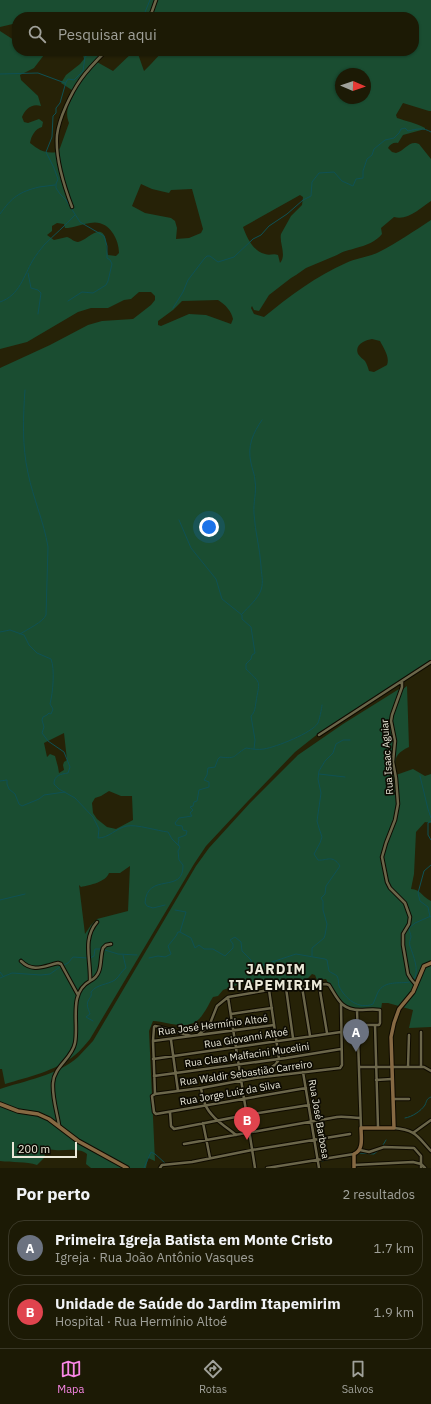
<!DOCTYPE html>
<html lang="pt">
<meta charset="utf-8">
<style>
:root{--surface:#1c1a05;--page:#292713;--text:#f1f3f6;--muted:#a0a19a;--line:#3a3827;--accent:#fa87e7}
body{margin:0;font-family:"IBM Plex Sans",sans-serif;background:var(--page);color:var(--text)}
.compass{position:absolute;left:335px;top:68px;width:36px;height:36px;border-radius:50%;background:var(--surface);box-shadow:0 1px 3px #0004;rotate:92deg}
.scale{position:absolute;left:12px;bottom:10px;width:65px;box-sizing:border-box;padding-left:4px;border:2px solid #eae8d8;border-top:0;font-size:11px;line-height:14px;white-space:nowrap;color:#eae8d8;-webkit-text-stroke:3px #0d0b03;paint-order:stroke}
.you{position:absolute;left:209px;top:527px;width:14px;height:14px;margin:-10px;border:3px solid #fff;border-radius:50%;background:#1a73e8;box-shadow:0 0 0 6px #1a73e833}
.badge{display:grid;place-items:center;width:26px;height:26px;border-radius:50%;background:var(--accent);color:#fff;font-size:13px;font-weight:700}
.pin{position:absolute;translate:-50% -33px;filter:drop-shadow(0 1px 2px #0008)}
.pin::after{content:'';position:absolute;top:21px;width:14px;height:12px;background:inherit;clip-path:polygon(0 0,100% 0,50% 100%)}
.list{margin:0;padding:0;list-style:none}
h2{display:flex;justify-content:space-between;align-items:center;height:52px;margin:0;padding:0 16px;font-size:17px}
h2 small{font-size:13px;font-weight:400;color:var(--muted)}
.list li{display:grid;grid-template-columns:26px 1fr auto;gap:12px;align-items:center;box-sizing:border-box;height:56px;margin:0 8px 8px;padding:0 8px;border:1px solid var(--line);border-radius:16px}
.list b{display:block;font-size:15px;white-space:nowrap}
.list p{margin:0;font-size:13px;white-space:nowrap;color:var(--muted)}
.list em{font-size:13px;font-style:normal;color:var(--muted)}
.icon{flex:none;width:22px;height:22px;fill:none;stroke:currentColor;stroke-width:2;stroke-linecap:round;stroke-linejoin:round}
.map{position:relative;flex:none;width:431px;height:1168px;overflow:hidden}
.search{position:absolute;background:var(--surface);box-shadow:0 1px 3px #0004;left:12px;right:12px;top:12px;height:44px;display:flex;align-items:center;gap:10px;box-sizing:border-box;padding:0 14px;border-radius:16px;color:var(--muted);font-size:15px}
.sheet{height:180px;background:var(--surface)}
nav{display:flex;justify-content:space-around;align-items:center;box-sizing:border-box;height:56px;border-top:1px solid var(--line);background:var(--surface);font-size:11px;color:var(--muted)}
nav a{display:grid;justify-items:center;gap:2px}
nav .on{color:var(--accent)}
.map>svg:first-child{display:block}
.green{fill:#1a4d31;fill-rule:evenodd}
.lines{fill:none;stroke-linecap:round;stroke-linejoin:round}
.stream{stroke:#0f5154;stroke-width:1}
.street-casing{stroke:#0f0b00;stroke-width:4.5}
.secondary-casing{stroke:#0f0b00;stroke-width:5.5}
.street{stroke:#6b664a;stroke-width:2.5}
.secondary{stroke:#866943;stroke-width:3.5}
.labels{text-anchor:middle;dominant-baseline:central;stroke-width:3.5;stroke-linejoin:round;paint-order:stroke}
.street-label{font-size:10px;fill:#eae8d8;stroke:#0d0b03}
.district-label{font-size:14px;font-weight:bold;letter-spacing:1px;fill:#eae8d8;stroke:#0d0b03}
</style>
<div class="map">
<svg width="431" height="1168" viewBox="0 0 431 1168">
<rect width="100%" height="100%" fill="#262207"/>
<path class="green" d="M0,0H431V111H429L403,103L396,115L397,118C406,121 416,123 425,128V129L403,135L398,143C394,142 390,144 388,148L392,152L396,153C404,151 408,142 416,143L419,144L431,159V201C420,208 408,221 394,217L381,228L382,234C377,241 365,246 356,248C350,250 343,251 337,255L306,268L296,275L291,278L269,295L259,311L254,310L252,306L251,308L254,314L264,317C288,297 318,275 346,263C356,258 369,257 379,252C397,243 414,231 431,220V660L319,733L295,752L248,801L206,846L194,864L90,1039C85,1045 80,1051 75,1055C56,1071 28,1077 5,1084L2,1069H0V368L50,345L88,325L102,321L133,319L151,305L155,300V296L151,292H139L131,299L124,300L108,308H91L78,312L27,342L0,349V31L17,42V51H47L34,68L20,75L21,80L38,96L41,106C32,103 25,109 22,117L24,122L28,123L39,119L43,122L42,127C35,129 31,136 30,143C39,150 45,154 57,152L60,148L69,123C64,110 70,103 75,92L61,83L66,75L80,64L84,59L83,55L75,51H106L97,62L113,71L134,51H137L144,71L151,64L163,51H414V17H162L160,14L158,17H17V23L0,27ZM341,74H365V98H341ZM141,184L152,189L169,193L171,190L192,189L203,229L201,233L189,238L176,239L177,228L175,221L171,218L145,213L132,206ZM300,195L303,197L302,205L291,216L281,234C279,243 287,255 280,263L278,255C273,253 270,256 265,254C253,251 247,238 243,227ZM57,223L64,224L65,228H68C75,227 83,224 90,223C108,219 119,238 119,253L116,256L108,255C106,250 107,245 106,240C101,221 87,241 78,242C74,242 71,238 67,237L54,240L47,235L52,231V226ZM218,300C226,305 231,311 233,319L231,324L206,315L189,314L161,326L158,325V321L173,310L182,301ZM372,339L380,341C384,349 390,357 387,365L374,372L369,371C368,368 367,364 365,361C363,359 360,357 358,354C354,344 366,340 372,339ZM64,733L67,760L64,762L63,765L64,770L59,773L58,767L55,756L50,754L47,757L44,743ZM109,791L121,796H132L133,820L116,829L107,827L97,819L93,813L92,803L95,798L101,796ZM130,866L128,911L97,919L91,925L85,934L79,885L81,887C90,885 106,882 109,873H120Z
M407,686L409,747C394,754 394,760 396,775L413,769L425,776L431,774V823L425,822L416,832L414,874L411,889C421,889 423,898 431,901V1027L409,1028L413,1010L388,1003H382L381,1009C372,1009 354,1012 347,1007C338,1001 331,989 326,979L317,980L315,975L312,974L305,981L271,986L261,982L240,984L223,990L218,996L213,997C209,1003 207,1009 203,1014C191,1033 170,1022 153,1021L149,1031L155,1161L148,1158L146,1168H91L86,1164L87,1154C78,1147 66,1151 55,1150C52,1150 49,1149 45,1149L44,1152L45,1157L37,1165C26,1161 12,1163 0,1161V1089C24,1081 58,1075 78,1057C83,1052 88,1046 93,1041L196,866L209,848L250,803L298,755L343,724L399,689H403Z"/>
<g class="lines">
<path class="stream" d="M143,17L150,0
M0,74L38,73L65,83
M56,184V188L60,194L66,200L80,222L104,236L107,246V258L110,260L112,264L108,281L106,285L93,293L82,292L68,301
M56,184L58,179L54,168L46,152L52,137L53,116L56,113V108L60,103L66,82L68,79L74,80L83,71L85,57L94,51
M0,214C12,197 19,192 39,187C44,186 50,186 55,185
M28,273L31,288L38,290L41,293L38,314
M0,302C20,295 23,277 33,260C36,255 40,250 44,245C54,235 65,226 75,215
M173,308L183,292L188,280L204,259L207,256H210L218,262L234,257L253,239L261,235L269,226L287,214L303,200L311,196L312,182L319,173L334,172L342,181L353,186L356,179L363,178V171L367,159L372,155L374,149L385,140L394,138L399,133L401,129L405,128L408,131C417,129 423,127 431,132
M179,520L191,548L216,579L222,599L242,615V619L251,627L255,653L252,655L251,659L246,664V669C263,685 259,681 256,702C255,708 255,712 251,716L255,740L254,749
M242,614C248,607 258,599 261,590C264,581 261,574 261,566C260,548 255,532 254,514C253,502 257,492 255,481C255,475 252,469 251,463C247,446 253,433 262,420
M0,632L10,630L24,635L29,645L37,653L51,659C55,669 53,692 50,704L53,709L51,714L49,713L47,715L43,717L42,720L44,727L42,733L48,741L64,752L70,767L68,773C61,774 54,775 54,784L59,789L75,798L93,817L99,829L98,838C109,838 116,828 127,826C136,824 158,831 168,832L172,839L179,846
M20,634C28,629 43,622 46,615L48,547C44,522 33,498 28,473C22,446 23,418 25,390
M319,774L345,777
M420,776L428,809L431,818
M0,781L7,780V784L9,789L15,794L19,804L22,806L39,799L44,795L65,792
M431,821L428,823V835L431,840
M0,900L25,894
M165,905L153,908L147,906L145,903C147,871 184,895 183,865L179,860L178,851L180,847L178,844L179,840L178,838L186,835L187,831L183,830L182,826L176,825L175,823L179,818L192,816L190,813L193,810L190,807L193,806L194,802L197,801L199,790L209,787V782L204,780L207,775L208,768L215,767L218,759L220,757C238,759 232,756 246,748C252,749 258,750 264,749C276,747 312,733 318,723C319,721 322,708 322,705
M430,917L428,907L420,901L418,893L424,871L431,865
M180,932L191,938L195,948L199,945L204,949H213L225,956L233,948V944L230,940L235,937L241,942L242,951L251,960L252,967L254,970L259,969L263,965L296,954L325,959L327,960L329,971C331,973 335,974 337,976C339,979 338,983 339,986C345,999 359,1010 373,1004C375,1000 376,996 378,992C385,980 399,984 410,982
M105,950L118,954L137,955
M312,956V948L324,938L325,935L327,924L323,910V901L321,898L325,894L326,886L340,866C332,854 327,861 318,860L314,854L320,843L322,837L319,828L317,821L321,793L318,779L319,771L325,761L333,753L336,744L343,740H350
M90,958L94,956L95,949H101
M149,958L158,956L165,957L171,954L168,946L176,936L178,932H180L186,912L175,910
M64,965L68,963L73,957L87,958
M0,972L3,976
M0,978L12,973L41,975L50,974L60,967
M414,979C420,971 413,955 410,946C409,943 410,940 411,937C411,934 409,931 409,928L415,923L431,916
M93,1021L86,1017L90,1014C89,1010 86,1006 88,1001C90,997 92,997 91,992C97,984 107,985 115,980C120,976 121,971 126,968L123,955
M405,1118C412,1117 421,1111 425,1105C427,1101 426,1099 431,1097
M383,1145L386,1140
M359,1153L374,1154L380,1149
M322,1161L335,1158
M144,1168L151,1152L155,1154L165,1163"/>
<defs>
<path id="street" d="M150,17L156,0
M72,207C64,186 55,159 57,135C59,118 71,93 81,79C88,69 97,60 106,51
M402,682V687L392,715L391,721L395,741L393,762L396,778L398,804L395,820L386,843L382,857L387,882L390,888L405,903L410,917L409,924L403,934V945L408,974L411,979L416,985
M319,735L431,662
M21,961C33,973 44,966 58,963L61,964L78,995
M90,981C104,974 99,960 103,948L106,945L111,944
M319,985L327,1033
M302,987L310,1036
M286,988L293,1038
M228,997L255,1168
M357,1010L361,1128
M231,1014L272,1008
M375,1025L378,1127
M421,1032V1067
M198,1035L209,1026L217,1006L228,997L269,990L326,984L329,985C338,999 341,1010 360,1010C366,1010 373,1009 380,1010V1023L379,1025H358
M191,1036L160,1027L155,1026L154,1027L153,1041L155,1094L152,1096L154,1112L156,1114L306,1088
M171,1040L178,1091
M153,1041L274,1025
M153,1059L341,1032
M360,1067H424L431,1071
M408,1067L409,1035
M303,1072L319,1168
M154,1076L286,1058L341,1049
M256,1078L276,1064L279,1059L269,990
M376,1080L392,1079
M201,1088C202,1093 203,1099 205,1104C210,1117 225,1126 236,1135
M155,1094L201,1088L255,1078L340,1068L342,1065L341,1004
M393,1099H409
M170,1112L171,1126L174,1129L246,1115L309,1105
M203,1123L210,1158
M59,1125C57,1112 52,1097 53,1083C54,1066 72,1059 75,1043C79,1023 68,993 90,981C91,960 82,939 97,922
M394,1128C416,1130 417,1136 431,1151
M413,1133L431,1120
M184,1144L337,1117C345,1116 352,1118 360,1118
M360,1150L369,1152L384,1147L414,1148L421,1156V1168
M354,1165L413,1162L421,1164L425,1168
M160,1168L162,1165L192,1162L252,1150L350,1134
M267,1168L354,1154"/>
<path id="secondary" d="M0,1104L18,1111L38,1114L49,1119L78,1141L127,1168
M354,1168V1154C364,1150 361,1137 361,1128H394L391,1037L394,1023L399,1009L413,992L424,966L431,963"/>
</defs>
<use href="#street" class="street-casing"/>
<use href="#secondary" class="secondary-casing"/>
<use href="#street" class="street"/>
<use href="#secondary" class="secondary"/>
</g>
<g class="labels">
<g class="street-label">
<text transform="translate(387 757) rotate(-94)">Rua Isaac Aguiar</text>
<text transform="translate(213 1025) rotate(-7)">Rua José Hermínio Altoé</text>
<text transform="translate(246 1038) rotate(-9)">Rua Giovanni Altoé</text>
<text transform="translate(247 1055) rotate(-8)">Rua Clara Malfacini Mucelini</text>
<text transform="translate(246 1073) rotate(-8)">Rua Waldir Sebastião Carreiro</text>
<text transform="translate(230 1093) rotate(-10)">Rua Jorge Luiz da Silva</text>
<text transform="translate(319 1119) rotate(80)">Rua José Barbosa</text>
</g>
<g class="district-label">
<text x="276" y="969">JARDIM<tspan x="276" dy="16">ITAPEMIRIM</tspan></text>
</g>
</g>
</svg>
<svg class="compass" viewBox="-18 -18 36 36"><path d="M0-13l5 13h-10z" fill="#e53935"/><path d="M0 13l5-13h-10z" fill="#a0a19a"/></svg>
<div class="scale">200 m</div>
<div class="you"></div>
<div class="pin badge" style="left:356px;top:1052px;background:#6b7280">A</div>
<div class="pin badge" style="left:247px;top:1140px;background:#e0444e">B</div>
<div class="search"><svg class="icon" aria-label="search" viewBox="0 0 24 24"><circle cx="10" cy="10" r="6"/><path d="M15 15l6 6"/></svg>Pesquisar aqui</div>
</div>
<section class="sheet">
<h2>Por perto<small>2 resultados</small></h2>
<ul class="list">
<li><span class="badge" style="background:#6b7280">A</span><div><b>Primeira Igreja Batista em Monte Cristo</b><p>Igreja · Rua João Antônio Vasques</p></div><em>1.7 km</em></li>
<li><span class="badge" style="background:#e0444e">B</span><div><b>Unidade de Saúde do Jardim Itapemirim</b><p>Hospital · Rua Hermínio Altoé</p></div><em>1.9 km</em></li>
</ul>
</section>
<nav>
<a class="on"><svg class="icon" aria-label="map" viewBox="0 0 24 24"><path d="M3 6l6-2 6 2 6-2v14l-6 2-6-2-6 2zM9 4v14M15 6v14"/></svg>Mapa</a>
<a><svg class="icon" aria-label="directions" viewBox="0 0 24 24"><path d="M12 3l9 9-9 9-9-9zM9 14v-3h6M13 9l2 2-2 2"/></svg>Rotas</a>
<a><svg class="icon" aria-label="saved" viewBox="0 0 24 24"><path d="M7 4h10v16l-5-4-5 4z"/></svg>Salvos</a>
</nav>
